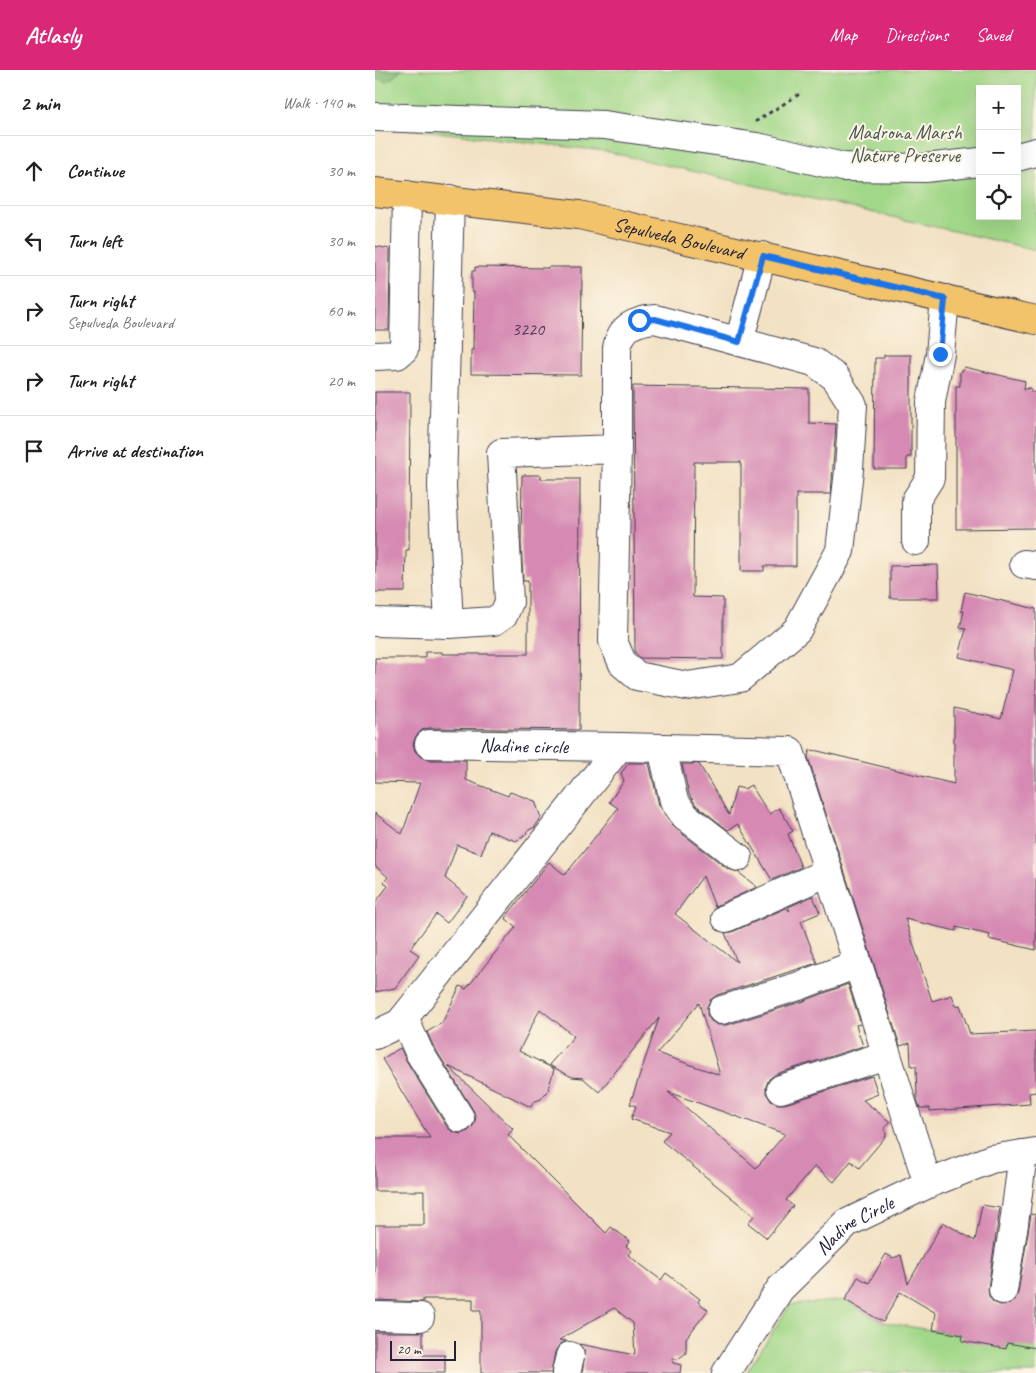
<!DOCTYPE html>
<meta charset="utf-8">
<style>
:root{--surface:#fff;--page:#f2f2f2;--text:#202124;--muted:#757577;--line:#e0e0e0;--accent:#db2777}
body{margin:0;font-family:Caveat,sans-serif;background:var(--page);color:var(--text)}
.controls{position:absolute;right:15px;top:15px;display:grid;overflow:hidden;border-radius:0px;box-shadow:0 5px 20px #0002}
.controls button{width:45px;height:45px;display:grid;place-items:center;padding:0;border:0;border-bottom:1px solid var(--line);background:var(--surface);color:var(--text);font:25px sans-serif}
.scale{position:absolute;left:15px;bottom:12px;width:66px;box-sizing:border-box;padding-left:5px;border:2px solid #22223b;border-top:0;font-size:14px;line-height:18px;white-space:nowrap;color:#22223b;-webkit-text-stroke:4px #fcf5e5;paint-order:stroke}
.stop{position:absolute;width:15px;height:15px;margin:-11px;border:4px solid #1a73e8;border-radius:50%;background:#fff}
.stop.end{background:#1a73e8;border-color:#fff;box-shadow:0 1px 5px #0008}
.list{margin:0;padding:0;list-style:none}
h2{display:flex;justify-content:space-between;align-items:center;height:65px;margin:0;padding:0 20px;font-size:21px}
h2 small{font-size:16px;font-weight:400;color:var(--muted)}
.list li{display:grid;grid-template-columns:32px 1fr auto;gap:15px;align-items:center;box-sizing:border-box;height:70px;padding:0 20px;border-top:1px solid var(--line)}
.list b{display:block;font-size:19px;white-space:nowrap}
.list p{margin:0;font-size:16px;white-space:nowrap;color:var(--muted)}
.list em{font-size:16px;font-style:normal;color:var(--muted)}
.icon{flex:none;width:28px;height:28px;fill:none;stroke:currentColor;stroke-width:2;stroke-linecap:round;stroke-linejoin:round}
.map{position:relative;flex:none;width:661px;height:1303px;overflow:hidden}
header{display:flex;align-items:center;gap:30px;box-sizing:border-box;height:70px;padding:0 25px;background:var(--accent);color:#fff}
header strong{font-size:24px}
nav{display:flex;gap:28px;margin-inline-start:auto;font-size:18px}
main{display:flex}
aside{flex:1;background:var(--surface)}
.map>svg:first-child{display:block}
.green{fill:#a1d788;stroke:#627c62;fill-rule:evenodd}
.forest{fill:#80b874;stroke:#516d58}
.building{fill:#d68ab3;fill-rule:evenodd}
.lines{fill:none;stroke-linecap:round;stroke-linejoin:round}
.minor-casing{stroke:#413f4f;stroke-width:30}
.major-casing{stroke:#413f4f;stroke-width:30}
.path{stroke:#413f4f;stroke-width:3;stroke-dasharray:4 4;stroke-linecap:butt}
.minor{stroke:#fff;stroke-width:28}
.major{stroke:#f2c36a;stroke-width:28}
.route{stroke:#1a73e8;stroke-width:6}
.labels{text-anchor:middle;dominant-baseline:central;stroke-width:4;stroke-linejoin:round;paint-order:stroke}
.number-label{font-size:18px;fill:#4f3c59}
.park-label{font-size:20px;fill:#485852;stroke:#fcf5e5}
.street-label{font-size:20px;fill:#22223b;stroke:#fcf5e5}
</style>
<header>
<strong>Atlasly</strong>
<nav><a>Map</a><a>Directions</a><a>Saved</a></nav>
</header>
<main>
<aside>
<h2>2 min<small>Walk · 140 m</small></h2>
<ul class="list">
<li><svg class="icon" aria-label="ahead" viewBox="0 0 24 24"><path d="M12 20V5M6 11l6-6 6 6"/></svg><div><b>Continue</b></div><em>30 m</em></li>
<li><svg class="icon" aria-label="left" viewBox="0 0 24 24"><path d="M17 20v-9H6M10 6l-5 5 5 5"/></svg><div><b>Turn left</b></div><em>30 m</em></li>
<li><svg class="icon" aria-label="right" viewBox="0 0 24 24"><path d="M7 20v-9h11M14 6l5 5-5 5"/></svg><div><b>Turn right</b><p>Sepulveda Boulevard</p></div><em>60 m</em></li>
<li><svg class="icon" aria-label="right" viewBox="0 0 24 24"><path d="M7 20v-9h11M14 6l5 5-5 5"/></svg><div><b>Turn right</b></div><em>20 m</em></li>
<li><svg class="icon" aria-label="arrive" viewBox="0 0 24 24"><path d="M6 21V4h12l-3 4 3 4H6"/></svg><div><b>Arrive at destination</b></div></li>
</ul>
</aside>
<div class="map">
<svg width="661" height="1303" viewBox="0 0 661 1303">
<rect width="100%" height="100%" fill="#fcf5e5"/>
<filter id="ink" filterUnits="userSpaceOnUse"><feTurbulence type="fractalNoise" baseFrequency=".02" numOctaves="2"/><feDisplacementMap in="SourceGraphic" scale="10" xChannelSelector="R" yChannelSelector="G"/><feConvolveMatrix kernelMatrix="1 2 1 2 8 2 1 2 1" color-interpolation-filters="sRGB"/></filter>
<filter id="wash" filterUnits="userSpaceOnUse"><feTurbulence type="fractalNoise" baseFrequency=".0096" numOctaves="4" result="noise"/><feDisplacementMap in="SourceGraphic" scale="20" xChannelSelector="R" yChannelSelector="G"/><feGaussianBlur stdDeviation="1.12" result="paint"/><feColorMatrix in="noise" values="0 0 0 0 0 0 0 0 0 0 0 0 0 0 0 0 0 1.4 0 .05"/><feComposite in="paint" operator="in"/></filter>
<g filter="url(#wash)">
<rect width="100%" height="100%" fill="#f2e1c3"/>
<path class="green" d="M0,0H661V180L229,81L0,55ZM605,19H642V146H605Z
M470,1230L508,1252L661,1278V1303H371L415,1235Z"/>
<path class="forest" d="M0,0H27L12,12L0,8Z"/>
<g id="blocks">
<path class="building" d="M0,176L15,179L14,260H0Z
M100,197L173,198V197H207L206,305L96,304V280H98L99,222H97V201H100Z
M509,285H536V387H532V399H499L500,288H509Z
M589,297L650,311L649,319L656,318V322H661V458L581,459V316H585V301H588Z
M258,316L434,319V353L461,354L456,424H421V496H389V501H366V392H319L318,527L348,528V589L265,588L260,582Z
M0,322H35L34,480H31L30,522H0Z
M147,405H166V409H205L204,660L54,658L47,660L41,666L38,674L40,681L46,687L54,690H91V710L133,726L135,722L160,731L166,748L160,757L152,761L151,764L141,771L114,761L106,784L82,775L70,808L92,826L72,853L61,844L35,879L44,885L20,918L0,922V833L13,816L9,812L13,807L0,796V743L27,764L45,713L0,712V588H50V582H67V584H153V511H148L146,473Z
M563,495L564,528H515V496Z
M590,522L661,539V880L614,869L615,865L581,857V861L530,849L557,931L577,925L581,936L585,935L595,964L661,961V1022L654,1023L655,1034L555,1041V1038H545L542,1029L541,996H536L535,973L525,976L433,687L435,680L443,681L579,714V638L626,649L638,600L584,587L591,559L585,558L589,541H586Z
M254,693H274L284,735L300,758L353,799L363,802L382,817L345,834L340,837L328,806L300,844L362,892L350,863L357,862L411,838L415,841L413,837L438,826L445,843L426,851L442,893L342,925L335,930L332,937V945L336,951L343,955H352L429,931L473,914L486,954L481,955L488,976L401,1004L394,1009L391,1016V1023L396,1031L403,1034H410L497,1006L503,1024L488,1030L515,1052L510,1058L511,1066L484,1098L476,1091L459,1112L440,1096L411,1130L418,1136L392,1168L373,1153L379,1146L287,1071L295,1062L256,1049L261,1036L255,1034L284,948L224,1022L208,1008L197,1007L174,995L199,966L165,939L144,981L179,999L173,1020L166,1029L158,1032L156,1037L73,996L138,1059L133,1065L231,1163L236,1157L255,1171L251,1176L257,1181L253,1185L286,1210L291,1203L325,1229L323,1232L333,1240L311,1268V1283L303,1289H297L298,1293L306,1295L305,1303H207L210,1282L204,1274L260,1285L258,1253L239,1238L184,1270L191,1271L184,1275L180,1282L176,1303H106V1240H98V1229H48V1232L0,1230V1155H49V1121H0V1068H55L7,989L25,978L31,990L72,1057L78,1062L86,1064L93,1061L98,1056L101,1048L98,1040L58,975L52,962L67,953L85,916L91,919L141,857L130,848L174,792L190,805L243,738L234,732L249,711L246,703ZM324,933L345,1005L282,983ZM293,1022L410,1064L381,1098Z
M307,694H324L354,745L361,717L369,719L376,715L394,744L404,738L418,761L413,764L426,797L397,810L363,754L353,760L321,735L314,724Z
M607,1135L625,1138L613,1218L614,1226L618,1232L625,1235L634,1234L640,1230L643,1223L656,1144L661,1145V1278L632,1273L631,1279L615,1276L587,1271L588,1265L558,1260L561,1243L525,1222L508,1252L470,1230L483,1207L494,1213L511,1184L518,1188L526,1185L533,1214L568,1152L600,1171Z
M0,1262H48V1285H70V1303H0Z"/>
</g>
</g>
<g filter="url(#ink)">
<use href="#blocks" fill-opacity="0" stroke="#413f4f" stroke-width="1"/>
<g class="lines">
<defs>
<g id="minor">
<path d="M0,47L229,55L382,77L468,97L550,98L605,92"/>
<path d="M642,87L661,82"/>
<path d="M364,272L387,186"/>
<path d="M0,286L22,285L29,279L32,125"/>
<path d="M541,471V430L555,408L556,332L565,284L570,229"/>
<path d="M649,494L661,496"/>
<path d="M0,552L74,554L67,416L75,129"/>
<path d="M74,554L119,551L129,544L134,532L126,383L242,379V278C246,257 259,251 280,249L439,292L460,307L478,335L474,400L465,481L422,560L365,608L312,616L262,606L248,594L238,571L242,379"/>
<path id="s1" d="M54,674L244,677"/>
<path d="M287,678L299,731L310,746L363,787"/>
<path d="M351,848L453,802"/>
<path d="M347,940L424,916L482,894"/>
<path d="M29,948L44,982L85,1048"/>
<path d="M0,965L25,953L244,677L415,681L553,1114"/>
<path d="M406,1019L511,985"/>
<path d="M628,1220L639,1154L648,1084"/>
<path d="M0,1246L45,1247"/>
<path d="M191,1303L195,1286"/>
<path id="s2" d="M351,1303L405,1219L472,1153L553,1114L616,1089L661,1082"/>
</g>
<g id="major">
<path id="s3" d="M0,122L204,145L661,250"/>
</g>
</defs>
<use href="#minor" class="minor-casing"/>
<use href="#major" class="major-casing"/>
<path class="path" d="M380,52L426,23"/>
<use href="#minor" class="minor"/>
<use href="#major" class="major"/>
</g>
</g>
<g class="lines" filter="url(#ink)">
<path class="route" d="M264,250L280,249L364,272L388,186L570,229L565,284"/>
</g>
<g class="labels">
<g class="number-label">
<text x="153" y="259">3220</text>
</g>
<g class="park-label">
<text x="530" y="62">Madrona Marsh<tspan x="530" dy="23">Nature Preserve</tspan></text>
</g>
<g class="street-label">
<text stroke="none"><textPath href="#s3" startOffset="308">Sepulveda Boulevard</textPath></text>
<text stroke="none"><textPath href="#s1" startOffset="95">Nadine circle</textPath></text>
<text stroke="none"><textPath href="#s2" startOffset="199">Nadine Circle</textPath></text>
</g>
</g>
</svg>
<div class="controls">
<button>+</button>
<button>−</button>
<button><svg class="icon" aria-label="locate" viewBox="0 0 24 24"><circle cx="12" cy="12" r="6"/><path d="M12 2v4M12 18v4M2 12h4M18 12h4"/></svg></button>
</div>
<div class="scale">20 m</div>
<div class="stop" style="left:264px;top:250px"></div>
<div class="stop end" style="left:565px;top:284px"></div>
</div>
</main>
